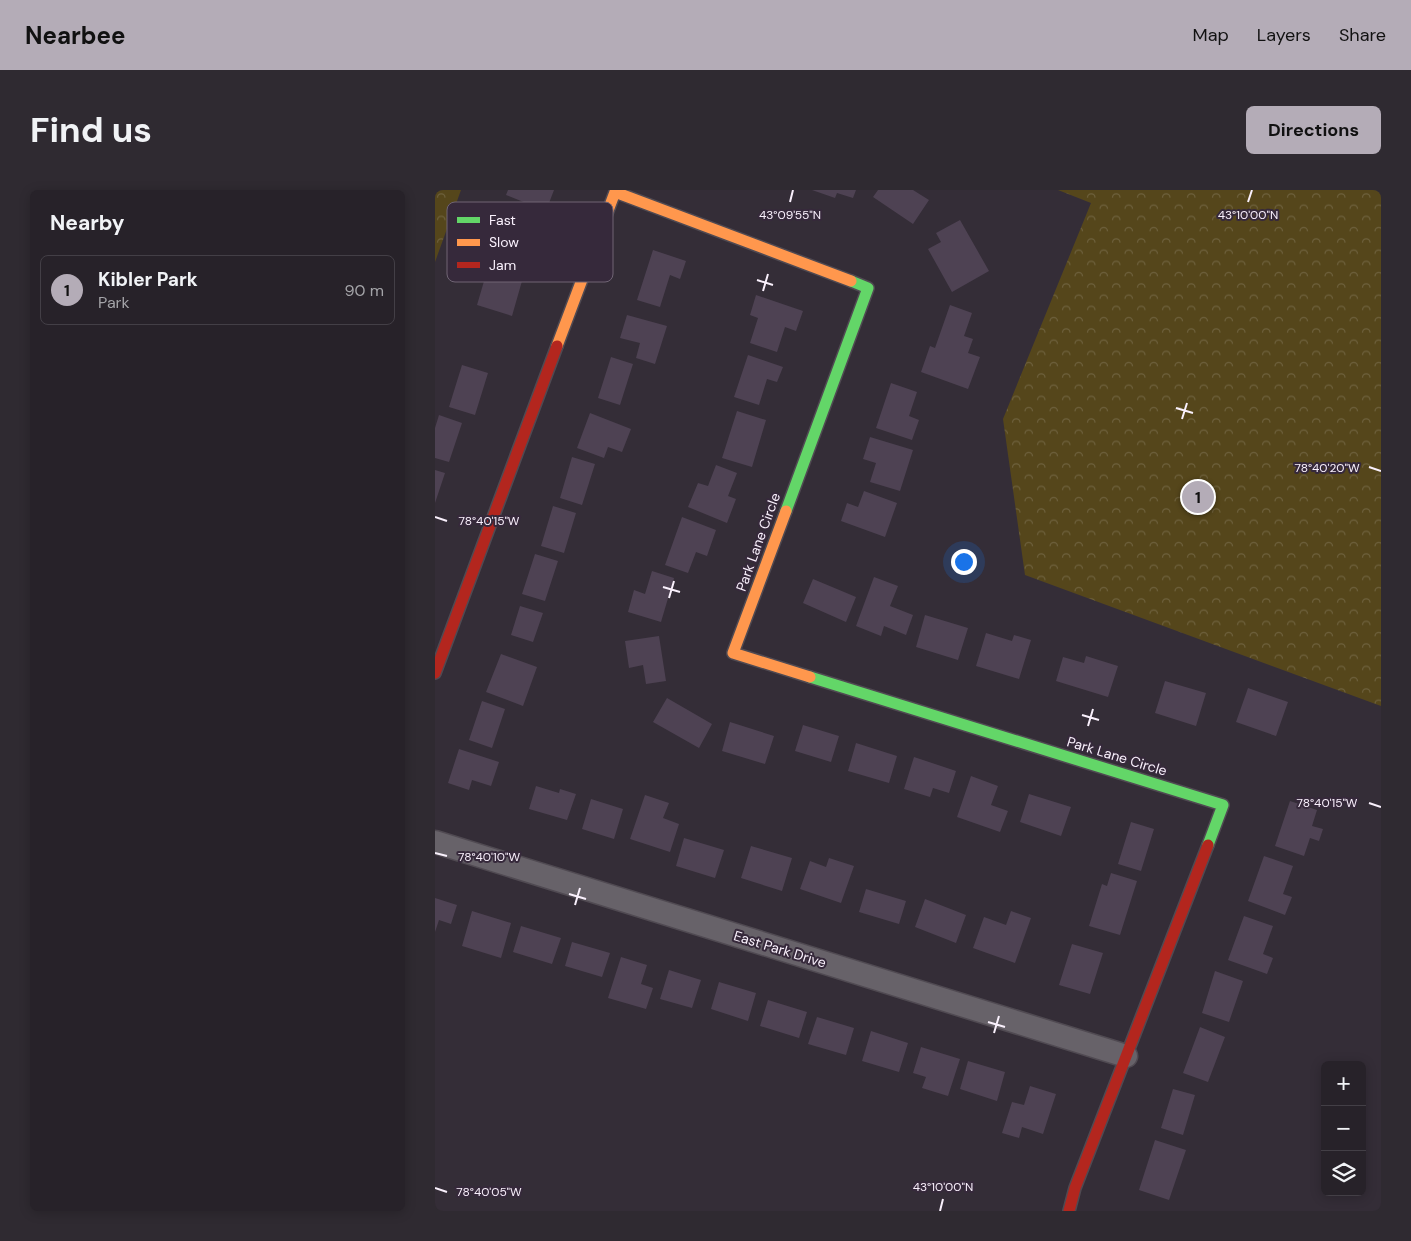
<!DOCTYPE html>
<meta charset="utf-8">
<style>
:root{--surface:#272229;--page:#2f2a31;--text:#f1f3f6;--muted:#a4a4a8;--line:#433f46;--accent:#b4acb7}
body{margin:0;font-family:"DM Sans",sans-serif;background:var(--page);color:var(--text)}
.controls{position:absolute;right:15px;bottom:15px;display:grid;overflow:hidden;border-radius:8px;box-shadow:0 2px 12px #0003}
.controls button{width:45px;height:45px;display:grid;place-items:center;padding:0;border:0;border-bottom:1px solid var(--line);background:var(--surface);color:var(--text);font:25px sans-serif}
.you{position:absolute;left:528px;top:371px;width:18px;height:18px;margin:-12px;border:4px solid #fff;border-radius:50%;background:#1a73e8;box-shadow:0 0 0 8px #1a73e833}
.badge{display:grid;place-items:center;width:32px;height:32px;border-radius:50%;background:var(--accent);color:#111;font-size:16px;font-weight:700}
.pin{position:absolute;translate:-50% -50%;border:2px solid #fff;box-shadow:0 1px 5px #0006}
.list{margin:0;padding:0;list-style:none}
h2{display:flex;justify-content:space-between;align-items:center;height:65px;margin:0;padding:0 20px;font-size:21px}
h2 small{font-size:16px;font-weight:400;color:var(--muted)}
.list li{display:grid;grid-template-columns:32px 1fr auto;gap:15px;align-items:center;box-sizing:border-box;height:70px;margin:0 10px 10px;padding:0 10px;border:1px solid var(--line);border-radius:8px}
.list b{display:block;font-size:19px;white-space:nowrap}
.list p{margin:0;font-size:16px;white-space:nowrap;color:var(--muted)}
.list em{font-size:16px;font-style:normal;color:var(--muted)}
.icon{flex:none;width:28px;height:28px;fill:none;stroke:currentColor;stroke-width:2;stroke-linecap:round;stroke-linejoin:round}
.map{position:relative;flex:none;width:946px;height:1021px;overflow:hidden;border-radius:8px}
header{display:flex;align-items:center;gap:30px;box-sizing:border-box;height:70px;padding:0 25px;background:var(--accent);color:#111}
header strong{font-size:24px}
nav{display:flex;gap:28px;margin-inline-start:auto;font-size:18px}
.intro{display:flex;align-items:center;justify-content:space-between;box-sizing:border-box;height:120px;padding:0 30px}
h1{margin:0;font-size:35px}
.button{padding:12px 22px;border-radius:8px;background:var(--accent);color:#111;font-size:18px;font-weight:700}
main{display:flex;gap:30px;padding:0 30px}
aside{flex:1;background:var(--surface);border-radius:8px;box-shadow:0 2px 12px #0003}
.map>svg:first-child{display:block}
.park{fill:url(#park-crowns)}
.building{fill:#4e4253}
.lines{fill:none;stroke-linecap:round;stroke-linejoin:round}
.street-casing{stroke:#504a52;stroke-width:25}
.fast-casing{stroke:#504a52;stroke-width:14}
.slow-casing{stroke:#504a52;stroke-width:14}
.jam-casing{stroke:#504a52;stroke-width:14}
.street{stroke:#676269;stroke-width:22}
.fast{stroke:#63d668;stroke-width:11}
.slow{stroke:#ff974d;stroke-width:11}
.jam{stroke:#b3261e;stroke-width:11}
.ticks{fill:none;stroke:#f9f0fc;stroke-width:2}
.labels{text-anchor:middle;dominant-baseline:central;stroke-width:4;stroke-linejoin:round;paint-order:stroke}
.street-label{font-size:14px;fill:#f9f0fc;stroke:#36293b}
.key{fill:#36293b;stroke:#706575;stroke-width:1}
.key-label{font-size:14px;fill:#f9f0fc}
.ticks-label{font-size:12px;text-anchor:middle;fill:#f9f0fc;stroke:#36293b;stroke-width:4;stroke-linejoin:round;paint-order:stroke}
</style>
<header>
<strong>Nearbee</strong>
<nav><a>Map</a><a>Layers</a><a>Share</a></nav>
</header>
<div class="intro"><h1>Find us</h1><a class="button">Directions</a></div>
<main>
<aside>
<h2>Nearby<small></small></h2>
<ul class="list">
<li><span class="badge">1</span><div><b>Kibler Park</b><p>Park</p></div><em>90 m</em></li>
</ul>
</aside>
<div class="map">
<svg width="946" height="1021" viewBox="0 0 946 1021">
<defs>
<pattern id="park-crowns" width="20" height="18" patternUnits="userSpaceOnUse" patternTransform="scale(1.25)"><rect width="20" height="18" fill="#55461b"/><path d="M2 6a3 3 0 1 1 6 0M12 15a3 3 0 1 1 6 0" fill="none" stroke="#6e613d"/></pattern>
</defs>
<rect width="100%" height="100%" fill="#342d37"/>
<path class="park" d="M0,0H26L0,72Z
M623,0H946V516L590,385L568,229L656,13Z"/>
<path class="building" d="M73,0H119L111,21L71,5Z
M377,0H421L418,8L402,3L400,8Z
M443,0H478L494,10L478,34L438,7Z
M525,30L554,81L517,102L493,59L506,52L501,43Z
M218,60L251,71L245,89L235,85L225,117L202,110Z
M52,81L87,91L77,126L42,115Z
M321,105L368,121L361,141L350,137L342,162L315,153L323,128L315,125Z
M515,115L537,123L529,146L538,149L533,163L545,167L533,199L486,182L495,156L500,158Z
M192,125L232,136L220,174L201,168L205,153L185,148Z
M313,165L348,177L342,192L332,189L324,215L299,207Z
M176,167L198,174L185,215L163,208Z
M27,175L53,183L40,225L14,217Z
M456,193L482,202L474,226L484,230L477,250L441,238Z
M302,221L331,230L317,277L287,268Z
M155,223L196,239L187,262L173,257L169,268L142,258Z
M4,225L27,233L14,272L0,268V238Z
M435,247L478,260L465,301L435,292L441,273L428,269Z
M137,267L160,274L147,315L125,308Z
M281,275L302,283L293,306L301,309L292,333L253,317L263,293L273,296Z
M0,280L10,283L0,313Z
M429,301L462,313L450,347L406,331L412,313L423,317Z
M118,316L141,323L129,363L106,356Z
M247,327L281,340L272,366L261,362L253,383L230,375Z
M100,364L123,371L110,411L87,404Z
M217,381L239,388L226,432L193,422L199,400L210,404Z
M439,387L463,396L455,416L478,425L471,445L449,436L446,446L421,436Z
M378,389L421,407L411,432L368,413Z
M85,416L108,423L98,452L76,445Z
M490,425L533,438L523,470L481,457Z
M551,443L577,451L579,445L596,450L584,489L541,476Z
M224,446L231,491L211,494L208,475L194,478L190,451Z
M66,464L102,477L88,516L51,502Z
M651,466L683,476L673,507L621,491L628,467L649,473Z
M730,491L771,503L761,536L720,523Z
M813,498L853,512L841,546L801,532Z
M232,508L277,534L264,558L218,532Z
M47,511L70,519L57,558L34,550Z
M295,532L339,546L330,574L287,561Z
M368,535L404,546L396,572L360,561Z
M421,553L462,566L454,593L413,581Z
M24,559L64,572L56,596L37,590L34,600L13,593Z
M479,567L521,581L514,603L498,598L495,607L469,599Z
M536,586L563,596L556,615L573,621L565,642L522,627Z
M101,596L124,603L125,599L141,604L132,630L94,619Z
M594,604L636,617L626,646L585,632Z
M210,605L234,613L228,628L244,634L235,662L195,649Z
M156,609L188,619L179,649L147,639Z
M855,611L882,620L877,636L888,639L884,651L875,648L869,666L840,656Z
M696,632L719,639L706,681L683,674Z
M249,648L289,660L280,688L241,676Z
M316,656L357,668L347,701L306,688Z
M829,666L858,676L848,704L857,707L850,725L813,711Z
M394,668L419,676L406,713L365,699L375,671L391,677Z
M676,683L702,691L685,745L654,736L667,694L672,696Z
M431,699L471,711L464,734L424,722Z
M0,708L22,715L16,734L4,730L0,742Z
M490,709L531,725L521,753L480,737Z
M37,721L76,733L66,768L27,756Z
M576,721L596,728L580,773L538,758L549,727L571,735Z
M809,726L838,736L828,764L838,768L832,784L793,770Z
M86,736L126,748L117,774L78,762Z
M137,752L175,763L167,787L130,776Z
M637,754L668,763L655,804L624,795Z
M186,767L212,775L206,794L218,798L211,819L173,808Z
M234,780L266,790L257,818L225,809Z
M780,781L808,791L794,832L767,823Z
M284,792L321,803L313,831L276,819Z
M333,810L372,822L364,848L325,836Z
M382,827L419,838L411,865L373,854Z
M765,837L790,847L773,892L748,883Z
M436,841L473,853L464,882L427,871Z
M486,857L525,869L513,906L487,898L491,887L478,883Z
M533,871L570,882L562,911L525,899Z
M595,896L621,904L608,944L587,937L584,948L567,943L577,912L589,915Z
M738,899L760,905L748,945L726,938Z
M720,950L751,960L734,1010L704,1000Z"/>
<g class="lines">
<defs>
<path id="street" d="M0,652L691,866"/>
<path id="fast" d="M351,321L433,98L416,91
M375,487L788,615L773,655"/>
<path id="slow" d="M122,156L180,2L416,91
M351,321L298,463L375,487"/>
<path id="jam" d="M0,483L122,156
M634,1021L640,998L773,655"/>
</defs>
<use href="#street" class="street-casing"/>
<use href="#fast" class="fast-casing"/>
<use href="#slow" class="slow-casing"/>
<use href="#jam" class="jam-casing"/>
<use href="#street" class="street"/>
<use href="#fast" class="fast"/>
<use href="#slow" class="slow"/>
<use href="#jam" class="jam"/>
</g>
<path class="ticks" d="M355,12L358,0M813,12L817,0M322,90L338,95M328,101L333,84M741,218L758,223M747,229L752,213M934,277L946,281M0,327L12,331M228,397L245,402M234,408L239,391M647,525L664,530M653,536L658,519M934,613L946,617M0,663L12,666M134,704L151,709M140,715L145,698M553,832L570,837M559,843L564,826M0,998L12,1002M505,1021L508,1009"/>
<g class="labels">
<g class="street-label">
<text transform="translate(323 352) rotate(-70)">Park Lane Circle</text>
<text transform="translate(682 566) rotate(17)">Park Lane Circle</text>
<text transform="translate(345 759) rotate(17)">East Park Drive</text>
</g>
</g>
<rect x="12" y="12" width="166" height="80" rx="8" class="key"/>
<rect x="22" y="27" width="23" height="6" fill="#63d668"/>
<rect x="22" y="49" width="23" height="7" fill="#ff974d"/>
<rect x="22" y="72" width="23" height="6" fill="#b3261e"/>
<g class="key-label">
<text x="54" y="35">Fast</text>
<text x="54" y="57">Slow</text>
<text x="54" y="80">Jam</text>
</g>
<g class="ticks-label">
<text x="355" y="29">43°09'55"N</text>
<text x="813" y="29">43°10'00"N</text>
<text x="892" y="282">78°40'20"W</text>
<text x="54" y="335">78°40'15"W</text>
<text x="892" y="617">78°40'15"W</text>
<text x="54" y="671">78°40'10"W</text>
<text x="508" y="1001">43°10'00"N</text>
<text x="54" y="1006">78°40'05"W</text>
</g>
</svg>
<div class="controls">
<button>+</button>
<button>−</button>
<button><svg class="icon" aria-label="layers" viewBox="0 0 24 24"><path d="M12 4l9 5-9 5-9-5zM3 14l9 5 9-5"/></svg></button>
</div>
<div class="you"></div>
<div class="pin badge" style="left:763px;top:307px">1</div>
</div>
</main>
